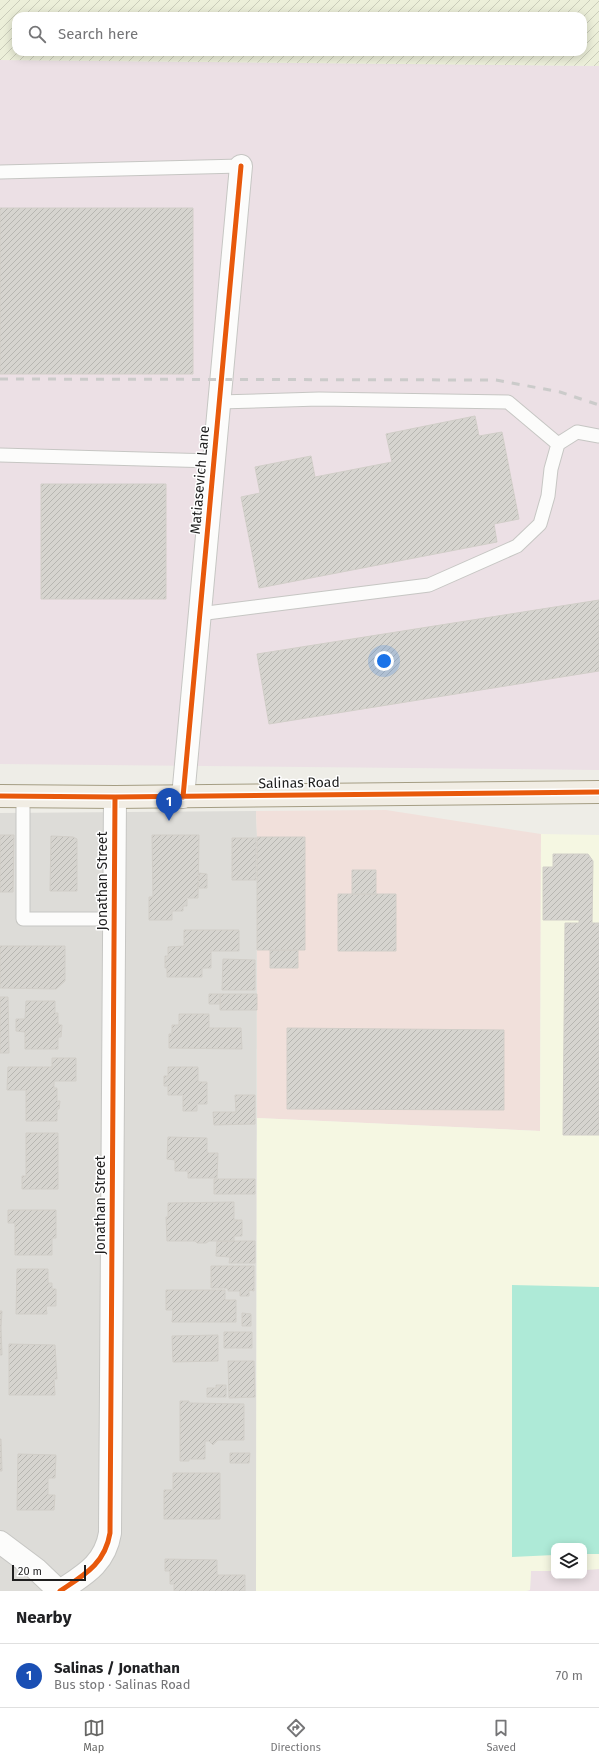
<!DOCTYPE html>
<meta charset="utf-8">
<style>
:root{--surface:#fff;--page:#f2f2f2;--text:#202124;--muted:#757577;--line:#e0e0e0;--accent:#676765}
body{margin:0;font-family:"Fira Sans",sans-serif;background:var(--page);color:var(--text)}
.controls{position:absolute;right:12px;bottom:12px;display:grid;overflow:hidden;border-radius:8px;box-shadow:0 2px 10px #0003}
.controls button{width:36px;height:36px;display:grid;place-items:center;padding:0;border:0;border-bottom:1px solid var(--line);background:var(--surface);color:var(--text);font:20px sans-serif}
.scale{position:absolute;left:12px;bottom:10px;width:74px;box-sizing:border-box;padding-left:4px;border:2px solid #1f1f1f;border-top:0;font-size:11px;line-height:14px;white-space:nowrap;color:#1f1f1f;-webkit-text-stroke:3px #fff;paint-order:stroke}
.you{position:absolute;left:384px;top:661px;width:14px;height:14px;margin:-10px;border:3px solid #fff;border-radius:50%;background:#1a73e8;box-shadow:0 0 0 6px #1a73e833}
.badge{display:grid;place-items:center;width:26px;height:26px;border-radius:50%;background:var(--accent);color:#fff;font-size:13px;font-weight:700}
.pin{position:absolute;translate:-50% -33px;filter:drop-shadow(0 1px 2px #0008)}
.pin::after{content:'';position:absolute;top:21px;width:14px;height:12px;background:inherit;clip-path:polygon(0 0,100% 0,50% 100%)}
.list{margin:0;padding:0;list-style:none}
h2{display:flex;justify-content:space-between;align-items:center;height:52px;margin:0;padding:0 16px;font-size:17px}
h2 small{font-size:13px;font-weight:400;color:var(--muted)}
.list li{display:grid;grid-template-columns:26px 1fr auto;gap:12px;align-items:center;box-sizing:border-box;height:64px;padding:0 16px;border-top:1px solid var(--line)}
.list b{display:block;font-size:15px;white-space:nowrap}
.list p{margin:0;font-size:13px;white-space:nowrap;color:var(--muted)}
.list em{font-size:13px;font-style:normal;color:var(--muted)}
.icon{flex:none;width:22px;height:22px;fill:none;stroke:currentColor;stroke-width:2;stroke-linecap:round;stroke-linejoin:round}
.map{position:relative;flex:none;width:599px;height:1591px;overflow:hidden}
.search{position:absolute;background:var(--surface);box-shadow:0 2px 10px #0003;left:12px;right:12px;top:12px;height:44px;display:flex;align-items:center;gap:10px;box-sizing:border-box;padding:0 14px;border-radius:12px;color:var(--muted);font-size:15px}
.sheet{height:116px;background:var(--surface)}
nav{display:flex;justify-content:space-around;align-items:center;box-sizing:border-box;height:56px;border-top:1px solid var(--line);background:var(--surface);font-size:11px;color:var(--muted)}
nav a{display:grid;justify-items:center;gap:2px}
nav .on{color:var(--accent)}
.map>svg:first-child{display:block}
.residential{fill:#dddcd8}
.commercial{fill:#f1e0db}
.industrial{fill:#ece0e5}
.education{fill:#f5f7e2}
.farmland{fill:url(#farmland-furrows);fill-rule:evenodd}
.pitch{fill:#aeead7}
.building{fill:url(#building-hatch);stroke:#d1cec8}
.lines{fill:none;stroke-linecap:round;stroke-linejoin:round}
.lane-casing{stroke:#c6c6c3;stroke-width:15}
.street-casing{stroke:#c6c6c3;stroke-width:24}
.primary-casing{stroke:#a49d83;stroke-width:24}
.lane{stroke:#fcfcfb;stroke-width:13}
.street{stroke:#fcfcfb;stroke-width:22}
.primary{stroke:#f1ede4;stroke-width:22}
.rail{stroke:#cbcbca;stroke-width:3;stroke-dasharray:8 8;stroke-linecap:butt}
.cycleway-casing{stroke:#fff;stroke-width:8}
.cycleway{stroke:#e8590c;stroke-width:5}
.labels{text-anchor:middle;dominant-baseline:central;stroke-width:3;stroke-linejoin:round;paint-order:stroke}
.street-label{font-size:14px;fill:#1f1f1f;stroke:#fff}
</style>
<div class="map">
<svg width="599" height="1591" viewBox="0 0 599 1591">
<defs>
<pattern id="farmland-furrows" width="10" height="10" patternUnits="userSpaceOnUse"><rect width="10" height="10" fill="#ecefd9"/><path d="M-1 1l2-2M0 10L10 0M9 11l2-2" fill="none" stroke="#caccba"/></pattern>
<pattern id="building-hatch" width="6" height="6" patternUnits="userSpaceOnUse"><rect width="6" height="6" fill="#d6d4cf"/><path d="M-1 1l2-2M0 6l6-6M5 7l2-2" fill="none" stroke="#b7b6b1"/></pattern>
</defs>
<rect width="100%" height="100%" fill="#eeede7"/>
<path class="residential" d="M256,811L257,837L256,1591H0V813Z"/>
<path class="commercial" d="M386,810L541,834L540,1131L257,1118V837L256,811Z"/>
<path class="industrial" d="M0,60L599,66V770L0,764Z
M599,1569V1591H526L530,1590L531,1571H554V1576H584V1570Z"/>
<path class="education" d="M541,834L599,835V1569L584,1570V1546H554V1571H531L530,1590L526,1591H256L257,1118L540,1131Z"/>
<path class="farmland" d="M0,0H599V66L0,60ZM16,16H583V52H16Z"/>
<path class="pitch" d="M512,1285L599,1287V1554H584V1546H554V1555L512,1557Z"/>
<path class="building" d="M0,208H193V374H0Z
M475,416L479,436L502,432L519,519L494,524L497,542L259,588L241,497L260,493L255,467L311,456L315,477L392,462L386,434Z
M41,484H166V599H41Z
M599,600V671L269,724L257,654Z
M0,835H14L13,892H0Z
M152,835H199L198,898H187V906H183V911H172V920H149V897H153Z
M51,836L73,837L77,839V891H50Z
M257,837H305V950H257Z
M232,838H256V880H232Z
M553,854H588L593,861L592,923H599V1135H563L565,923H579V920H543V867H553Z
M352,870H376V894H352Z
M199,873L207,874V888H198Z
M338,894H396V951H338Z
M184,930H239V951H211V968H202V977H167V968H165V956H168V947L184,946Z
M0,946H65V981L56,989L0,988Z
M270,950H298V968H270Z
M223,959L255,960V990H222Z
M209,994H220V1004H209Z
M220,994H257V1010H220Z
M0,997H8L9,1053H0Z
M26,1001H55V1013H58V1025H62L61,1037H58V1049H25V1032L16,1031V1019H25Z
M179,1014H209V1028H241L242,1049L169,1048V1034H172V1025H179Z
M287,1028L504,1030V1110L287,1109Z
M52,1058H76V1081H54V1088H57V1101H60L59,1109H57V1121H26V1090H7L8,1067H52Z
M168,1067H198V1082H207V1104H197V1111H183V1095H168V1086H164V1076H168Z
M235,1095H255V1124L214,1125L213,1112H236Z
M26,1133H58V1189H22V1176H26Z
M168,1137L207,1138V1153H218L217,1178H188V1171H175V1160L167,1159Z
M214,1179H255V1194H214Z
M234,1202V1220H242V1236H234V1241H209L206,1243H197L195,1241H167L166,1217H168V1203Z
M8,1210H56V1238H52V1255H15V1223H8Z
M217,1241H255V1263H229L230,1257L216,1256Z
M211,1266H254V1291L249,1290V1296H240V1291H228V1288H211Z
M17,1269H48V1283H52V1289H56V1306H46L47,1314H16Z
M166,1290H225V1300H236V1322H172L173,1310H166Z
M0,1311H2L1,1327H0Z
M242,1313L251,1314V1326H242Z
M0,1327H1L2,1355H0Z
M224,1332H252V1348H224Z
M218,1335V1361L173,1362L172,1336Z
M9,1344L55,1345L57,1379H54L55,1395H9Z
M228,1361H254L255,1397L229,1398Z
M216,1385H226V1397H207V1388H216Z
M180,1401H189V1403L244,1404V1440H218L213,1445L209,1441H205V1459H189V1461H180Z
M0,1439H1L2,1471H0Z
M230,1453H250L249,1463H230Z
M18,1454L56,1455L55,1478H48V1495H55L54,1510H17Z
M173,1473H220V1519H164V1490H173Z
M165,1559L217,1560V1575H245V1591H174V1584H170V1571H165Z"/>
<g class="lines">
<defs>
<path id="lane" d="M0,172L241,166
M219,402L319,399L508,402L558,444
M0,455L213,461
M199,614L429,585L517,546L540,524L548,496L551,469L558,444L577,432L599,436
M23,796V919H114"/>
<path id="street" d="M183,797L241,166
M0,1542L36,1569L59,1591
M60,1591C84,1575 105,1564 110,1533L115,797"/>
<path id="primary" d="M0,796L115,797L599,792"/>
</defs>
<use href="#lane" class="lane-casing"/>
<use href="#street" class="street-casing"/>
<use href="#primary" class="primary-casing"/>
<use href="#lane" class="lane"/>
<use href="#street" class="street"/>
<use href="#primary" class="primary"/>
<path class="rail" d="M0,379L496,380L560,392L599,405"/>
<defs>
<path id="cycleway" d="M0,796L115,797L599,792
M183,797L241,166
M60,1591C84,1575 105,1564 110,1533L115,797"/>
</defs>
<use href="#cycleway" class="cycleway-casing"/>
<use href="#cycleway" class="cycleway"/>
</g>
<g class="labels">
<g class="street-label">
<text transform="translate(200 480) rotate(-85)">Matiasevich Lane</text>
<text transform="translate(299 783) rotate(-1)">Salinas Road</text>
<text transform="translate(102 881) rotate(-90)">Jonathan Street</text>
<text transform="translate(100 1205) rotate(-90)">Jonathan Street</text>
</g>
</g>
</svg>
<div class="controls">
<button><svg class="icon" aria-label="layers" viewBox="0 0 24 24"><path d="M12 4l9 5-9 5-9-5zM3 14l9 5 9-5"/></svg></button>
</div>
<div class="scale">20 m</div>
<div class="you"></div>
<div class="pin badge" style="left:169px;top:821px;background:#1a4fb4">1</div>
<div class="search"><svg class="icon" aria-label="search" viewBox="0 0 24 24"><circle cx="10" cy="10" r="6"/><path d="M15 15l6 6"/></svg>Search here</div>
</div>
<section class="sheet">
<h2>Nearby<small></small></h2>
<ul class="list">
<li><span class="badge" style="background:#1a4fb4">1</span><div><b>Salinas / Jonathan</b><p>Bus stop · Salinas Road</p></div><em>70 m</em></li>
</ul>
</section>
<nav>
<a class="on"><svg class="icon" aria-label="map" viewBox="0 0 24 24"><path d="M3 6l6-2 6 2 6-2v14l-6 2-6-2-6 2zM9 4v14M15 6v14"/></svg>Map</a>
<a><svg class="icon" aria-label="directions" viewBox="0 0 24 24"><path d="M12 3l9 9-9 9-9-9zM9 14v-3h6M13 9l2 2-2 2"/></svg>Directions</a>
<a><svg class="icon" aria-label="saved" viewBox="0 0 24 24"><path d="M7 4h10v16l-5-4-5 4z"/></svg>Saved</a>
</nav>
